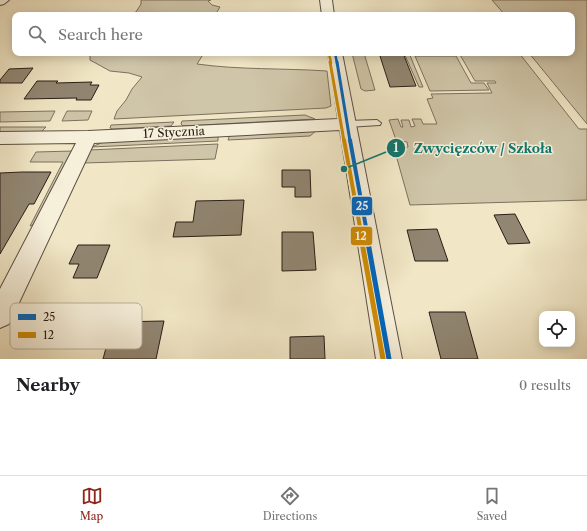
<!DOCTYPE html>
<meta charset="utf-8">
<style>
:root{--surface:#fff;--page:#f2f2f2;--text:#202124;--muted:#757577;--line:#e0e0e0;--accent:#8f2418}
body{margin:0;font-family:"Libre Caslon Text",serif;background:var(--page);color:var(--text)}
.controls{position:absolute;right:12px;bottom:12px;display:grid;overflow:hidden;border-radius:8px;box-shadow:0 2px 10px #0003}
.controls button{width:36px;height:36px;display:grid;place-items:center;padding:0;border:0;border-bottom:1px solid var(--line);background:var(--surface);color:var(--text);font:20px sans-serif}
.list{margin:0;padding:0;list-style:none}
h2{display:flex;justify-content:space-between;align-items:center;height:52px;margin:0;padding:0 16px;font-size:17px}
h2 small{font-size:13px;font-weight:400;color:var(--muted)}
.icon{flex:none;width:22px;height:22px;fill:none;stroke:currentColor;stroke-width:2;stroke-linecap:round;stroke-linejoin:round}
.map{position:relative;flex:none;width:587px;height:359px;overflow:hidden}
.search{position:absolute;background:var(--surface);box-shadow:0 2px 10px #0003;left:12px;right:12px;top:12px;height:44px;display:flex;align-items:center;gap:10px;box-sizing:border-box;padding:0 14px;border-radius:8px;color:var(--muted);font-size:15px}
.sheet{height:116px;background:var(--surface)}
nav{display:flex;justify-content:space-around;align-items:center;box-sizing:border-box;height:56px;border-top:1px solid var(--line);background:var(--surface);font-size:11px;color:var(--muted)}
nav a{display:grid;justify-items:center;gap:2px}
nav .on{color:var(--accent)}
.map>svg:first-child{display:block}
.green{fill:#cfc5a8;stroke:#7c715f}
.building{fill:#918672;stroke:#291d16}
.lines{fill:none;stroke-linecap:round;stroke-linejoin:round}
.service-casing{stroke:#5b5042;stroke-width:2}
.minor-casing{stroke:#5b5042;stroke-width:2}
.service{fill:#f6efda;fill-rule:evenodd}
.minor{fill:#f6efda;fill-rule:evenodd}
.bus-1-far3-casing{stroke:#f6efda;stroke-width:4.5}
.bus-1-far2-casing{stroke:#f6efda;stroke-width:5.5}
.bus-1-far1-casing{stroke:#f6efda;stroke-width:7}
.bus-1-casing{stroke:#f6efda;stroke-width:8}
.bus-2-far3-casing{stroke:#f6efda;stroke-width:4.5}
.bus-2-far2-casing{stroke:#f6efda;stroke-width:5.5}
.bus-2-far1-casing{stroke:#f6efda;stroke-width:7}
.bus-2-casing{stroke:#f6efda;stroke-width:8}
.bus-1-far3{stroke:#0065bd;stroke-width:2.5}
.bus-1-far2{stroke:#0065bd;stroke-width:3}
.bus-1-far1{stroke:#0065bd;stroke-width:4}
.bus-1{stroke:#0065bd;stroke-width:5}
.bus-2-far3{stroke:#ce8b04;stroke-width:2.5}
.bus-2-far2{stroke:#ce8b04;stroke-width:3}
.bus-2-far1{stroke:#ce8b04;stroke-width:4}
.bus-2{stroke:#ce8b04;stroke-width:5}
.labels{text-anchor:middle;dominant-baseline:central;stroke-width:3;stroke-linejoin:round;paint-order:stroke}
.street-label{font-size:12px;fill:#291d16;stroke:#f6efda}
.key{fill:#f6efda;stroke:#b8b09f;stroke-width:1}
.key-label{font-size:11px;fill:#291d16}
.leader{fill:none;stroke:#0f766e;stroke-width:1.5}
.callout-dot{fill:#0f766e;stroke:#f6efda;stroke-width:1.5}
.mark-label{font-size:12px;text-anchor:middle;font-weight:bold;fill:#fff}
.callout-label{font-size:13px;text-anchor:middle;font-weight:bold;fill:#0f766e;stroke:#f6efda;stroke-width:3;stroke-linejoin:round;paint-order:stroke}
.line-badge{stroke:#f6efda;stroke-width:1.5}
.badge-label{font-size:11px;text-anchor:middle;font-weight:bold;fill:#fff}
</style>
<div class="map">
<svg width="587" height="359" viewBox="0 0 587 359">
<rect width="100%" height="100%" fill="#f1e7c6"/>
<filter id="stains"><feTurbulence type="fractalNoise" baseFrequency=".005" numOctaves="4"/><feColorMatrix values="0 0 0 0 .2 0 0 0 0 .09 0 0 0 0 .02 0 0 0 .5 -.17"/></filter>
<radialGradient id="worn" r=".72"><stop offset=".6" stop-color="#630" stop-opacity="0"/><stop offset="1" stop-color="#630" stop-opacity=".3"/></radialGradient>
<path class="green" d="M141,0H211L208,1L212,5L220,7L215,15H126L136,12L141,4Z
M492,0H587V124L529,53H572V15H505Z
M90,53H204L197,64C240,70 283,68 327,71L331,106L326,108L114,119L117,111L126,100L132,89L142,77L129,73L110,71L90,60Z
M352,53H364L375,90L365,91L361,89Z
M404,53H409L423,87H419Z
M459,53H519L579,129H587V200L410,205L394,148H397L398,152H403V148L408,147L407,142L396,140L389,120L398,119L401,127H403L401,120H409L411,127L415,126L412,119H421L423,124H437L427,99L433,98L431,94L492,93L487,83H496L495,81H475Z
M415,56H456L471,83H484L489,90L430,91Z
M55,111L50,121L0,122V112Z
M67,111H92L88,120L62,121Z
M305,115L315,119L183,126L181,124L182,121Z
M174,122L171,126L112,129L110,128L111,125Z
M0,127H46L41,132H0Z
M317,130L310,136L228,140L229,137L231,135Z
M216,136L218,137V141L92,147L103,142Z
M218,144L215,159L84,163L89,150Z
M73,151L37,223L30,226L63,162H30L36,152Z"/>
<path class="building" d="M379,53H403L416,86L390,87Z
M33,68L22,83H0V80L9,69Z
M37,81H58L56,83L92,82L90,85H99L91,100H76L77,98L24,99Z
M282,170H310L311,197H295V187H282Z
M22,172H51L34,204H29L0,254V173Z
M244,200L241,235L173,237L176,222H193L196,201Z
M515,214L530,243L508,244L494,215Z
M437,229L448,261H415L407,230Z
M282,232H313L316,270L282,271Z
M78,245H110L97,278H73L79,264H69Z
M429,312H465L478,359H441Z
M164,321L156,359H103L113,322Z
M324,336L325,359H290V337Z"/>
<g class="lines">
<defs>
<path id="service" d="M377,120L381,123L380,125L347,127L343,124L347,121Z"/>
<path id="minor" d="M0,0H9L4,4L0,5Z
M320,0H332L334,15H322Z
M328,53H342L402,359H376L340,130L94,143L9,324L0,328V289L76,143L0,144V132L88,131L338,119Z"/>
</defs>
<use href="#service" class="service-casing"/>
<use href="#minor" class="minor-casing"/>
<use href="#service" class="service"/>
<use href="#minor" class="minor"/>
<defs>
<path id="bus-1-far3" d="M335,53L337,63"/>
<path id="bus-1-far2" d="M337,62L350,141"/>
<path id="bus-1-far1" d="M350,140L368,238"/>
<path id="bus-1" d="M367,237L389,359"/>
<path id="bus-2-far3" d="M329,54L331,63"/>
<path id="bus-2-far2" d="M330,62L344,141"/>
<path id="bus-2-far1" d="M344,140L362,238"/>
<path id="bus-2" d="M361,237L383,359"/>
</defs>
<use href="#bus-1-far3" class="bus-1-far3-casing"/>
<use href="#bus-1-far2" class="bus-1-far2-casing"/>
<use href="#bus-1-far1" class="bus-1-far1-casing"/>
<use href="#bus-1" class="bus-1-casing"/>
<use href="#bus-2-far3" class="bus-2-far3-casing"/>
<use href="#bus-2-far2" class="bus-2-far2-casing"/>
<use href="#bus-2-far1" class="bus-2-far1-casing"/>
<use href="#bus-2" class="bus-2-casing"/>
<use href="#bus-1-far3" class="bus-1-far3"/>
<use href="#bus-1-far2" class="bus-1-far2"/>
<use href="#bus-1-far1" class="bus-1-far1"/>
<use href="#bus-1" class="bus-1"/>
<use href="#bus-2-far3" class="bus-2-far3"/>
<use href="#bus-2-far2" class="bus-2-far2"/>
<use href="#bus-2-far1" class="bus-2-far1"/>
<use href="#bus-2" class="bus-2"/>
</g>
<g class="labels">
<g class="street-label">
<text transform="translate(174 132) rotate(-3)">17 Stycznia</text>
</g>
</g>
<rect x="10" y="303" width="132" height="46" rx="6" class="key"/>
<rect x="18" y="314" width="18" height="6" fill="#0065bd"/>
<rect x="18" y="332" width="18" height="6" fill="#ce8b04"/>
<g class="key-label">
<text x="43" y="321">25</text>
<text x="43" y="339">12</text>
</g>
<path class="leader" d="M344 169L396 148"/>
<g class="callout-dot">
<circle cx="344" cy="169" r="4"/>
<circle cx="396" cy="148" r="10"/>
</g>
<g class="mark-label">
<text x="396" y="152">1</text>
</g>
<g class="callout-label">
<text x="483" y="153">Zwycięzców / Szkoła</text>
</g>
<g class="line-badge">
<rect x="351" y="196" width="22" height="20" rx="4" fill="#0065bd"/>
<rect x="350" y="226" width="23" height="20" rx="4" fill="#ce8b04"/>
</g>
<g class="badge-label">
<text x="362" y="210">25</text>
<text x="361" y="240">12</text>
</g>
<rect width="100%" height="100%" filter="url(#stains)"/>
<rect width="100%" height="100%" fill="url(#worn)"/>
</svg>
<div class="controls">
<button><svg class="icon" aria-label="locate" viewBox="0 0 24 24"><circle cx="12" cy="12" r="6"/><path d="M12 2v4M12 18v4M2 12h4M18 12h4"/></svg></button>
</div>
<div class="search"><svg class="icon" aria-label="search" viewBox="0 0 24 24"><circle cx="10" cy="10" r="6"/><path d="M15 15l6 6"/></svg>Search here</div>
</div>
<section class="sheet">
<h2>Nearby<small>0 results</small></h2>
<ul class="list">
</ul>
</section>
<nav>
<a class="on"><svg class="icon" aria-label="map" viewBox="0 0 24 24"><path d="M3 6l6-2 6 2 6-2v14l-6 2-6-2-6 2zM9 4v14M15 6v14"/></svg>Map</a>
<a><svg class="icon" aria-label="directions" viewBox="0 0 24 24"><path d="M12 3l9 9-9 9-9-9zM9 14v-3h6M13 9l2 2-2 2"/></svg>Directions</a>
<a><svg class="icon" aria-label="saved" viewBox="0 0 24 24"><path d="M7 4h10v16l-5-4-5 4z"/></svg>Saved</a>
</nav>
